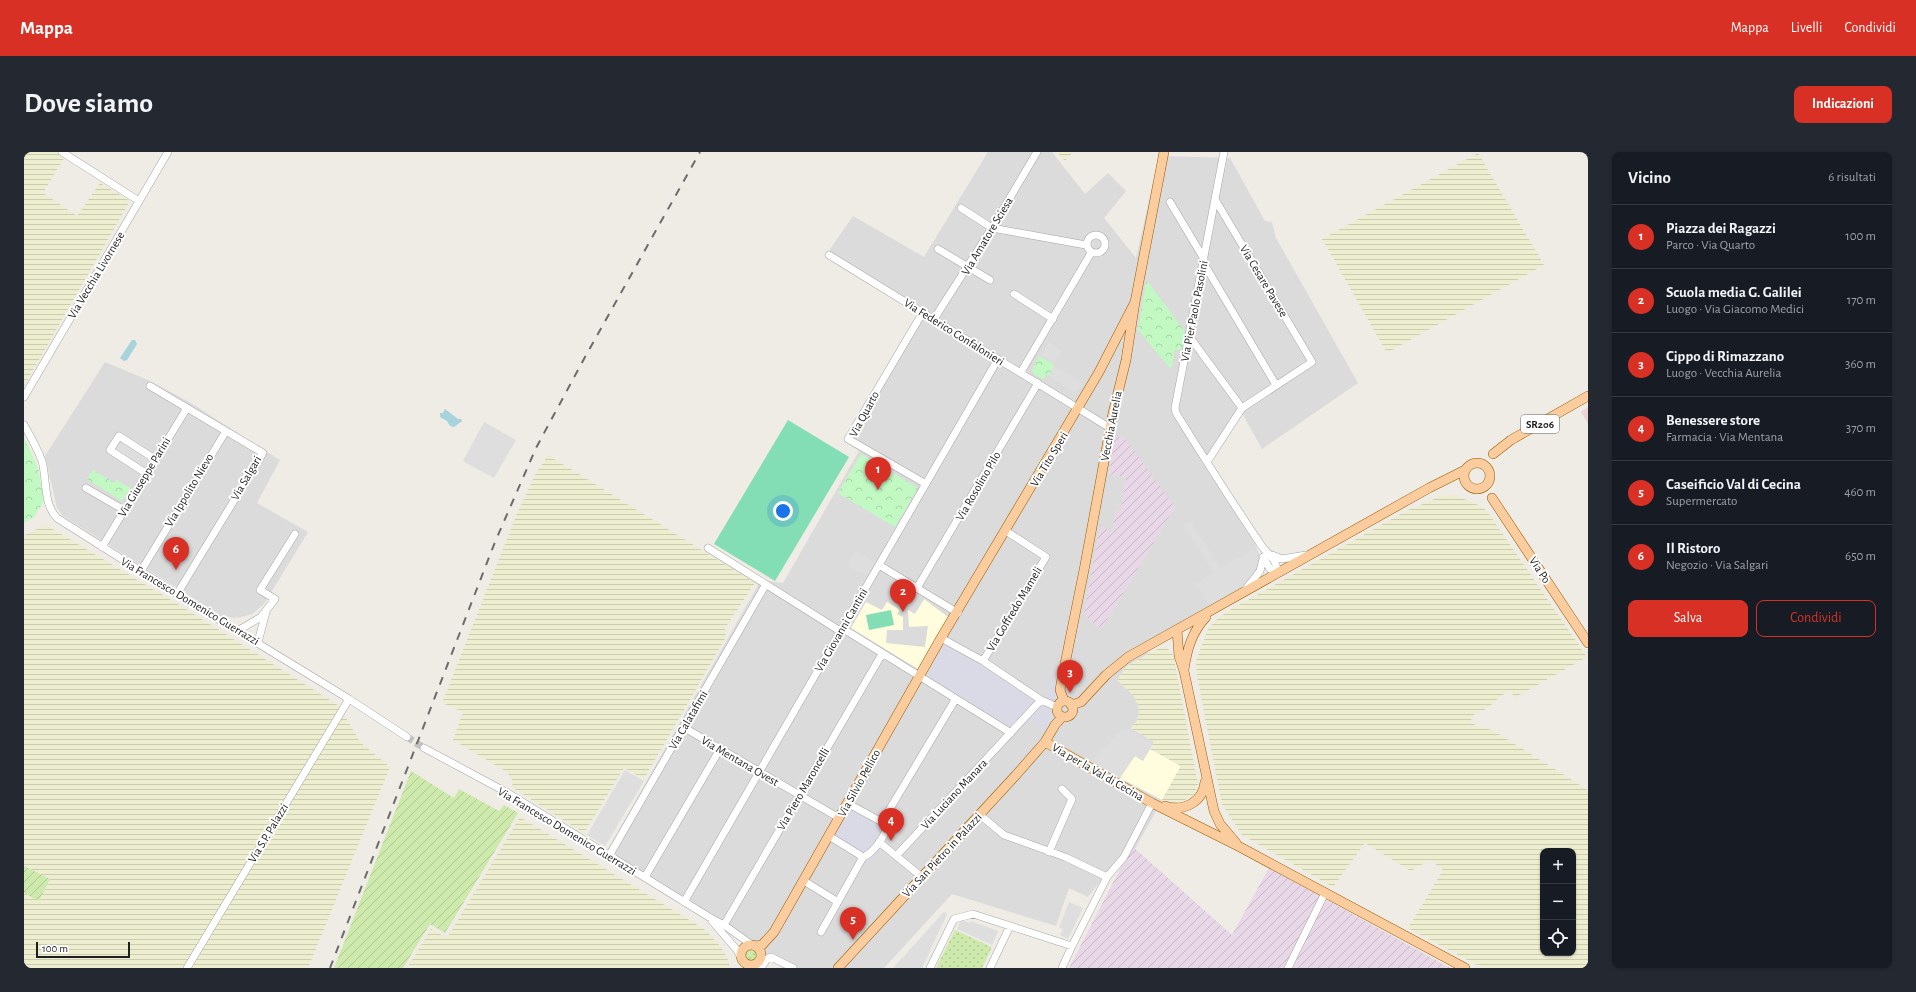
<!DOCTYPE html>
<html lang="it">
<meta charset="utf-8">
<style>
:root{--surface:#171b24;--page:#242831;--text:#f1f3f6;--muted:#9ea1a6;--line:#363941;--accent:#d93025}
body{margin:0;font-family:"Alegreya Sans",sans-serif;background:var(--page);color:var(--text)}
.controls{position:absolute;right:12px;bottom:12px;display:grid;overflow:hidden;border-radius:8px;box-shadow:0 1px 3px #0004}
.controls button{width:36px;height:36px;display:grid;place-items:center;padding:0;border:0;border-bottom:1px solid var(--line);background:var(--surface);color:var(--text);font:20px sans-serif}
.scale{position:absolute;left:12px;bottom:10px;width:94px;box-sizing:border-box;padding-left:4px;border:2px solid #1e1e1e;border-top:0;font-size:11px;line-height:14px;white-space:nowrap;color:#1e1e1e;-webkit-text-stroke:3px #fff;paint-order:stroke}
.you{position:absolute;left:759px;top:359px;width:14px;height:14px;margin:-10px;border:3px solid #fff;border-radius:50%;background:#1a73e8;box-shadow:0 0 0 6px #1a73e833}
.badge{display:grid;place-items:center;width:26px;height:26px;border-radius:50%;background:var(--accent);color:#fff;font-size:13px;font-weight:700}
.pin{position:absolute;translate:-50% -33px;filter:drop-shadow(0 1px 2px #0008)}
.pin::after{content:'';position:absolute;top:21px;width:14px;height:12px;background:inherit;clip-path:polygon(0 0,100% 0,50% 100%)}
.list{margin:0;padding:0;list-style:none}
h2{display:flex;justify-content:space-between;align-items:center;height:52px;margin:0;padding:0 16px;font-size:17px}
h2 small{font-size:13px;font-weight:400;color:var(--muted)}
.list li{display:grid;grid-template-columns:26px 1fr auto;gap:12px;align-items:center;box-sizing:border-box;height:64px;padding:0 16px;border-top:1px solid var(--line)}
.list b{display:block;font-size:15px;white-space:nowrap}
.list p{margin:0;font-size:13px;white-space:nowrap;color:var(--muted)}
.list em{font-size:13px;font-style:normal;color:var(--muted)}
.actions{display:flex;gap:8px;padding:12px 16px}
.actions a{flex:1;padding:9px 0;border:1px solid var(--accent);border-radius:8px;text-align:center;font-size:14px;color:var(--accent)}
.actions .main{background:var(--accent);color:#fff}
.icon{flex:none;width:22px;height:22px;fill:none;stroke:currentColor;stroke-width:2;stroke-linecap:round;stroke-linejoin:round}
.map{position:relative;flex:none;width:1564px;height:816px;overflow:hidden;border-radius:8px}
header{display:flex;align-items:center;gap:24px;box-sizing:border-box;height:56px;padding:0 20px;background:var(--accent);color:#fff}
header strong{font-size:19px}
nav{display:flex;gap:22px;margin-inline-start:auto;font-size:14px}
.intro{display:flex;align-items:center;justify-content:space-between;box-sizing:border-box;height:96px;padding:0 24px}
h1{margin:0;font-size:28px}
.button{padding:10px 18px;border-radius:8px;background:var(--accent);color:#fff;font-size:14px;font-weight:700}
main{display:flex;gap:24px;padding:0 24px}
aside{flex:1;background:var(--surface);border-radius:8px;box-shadow:0 1px 3px #0004}
.map>svg:first-child{display:block}
.residential{fill:#dcdbdb;fill-rule:evenodd}
.commercial{fill:#f0d4d5}
.industrial{fill:url(#industrial-furrows)}
.education{fill:#fffdde}
.farmland{fill:url(#farmland-rules);fill-rule:evenodd}
.grass{fill:url(#grass-dots)}
.park{fill:url(#park-crowns)}
.garden{fill:url(#garden-furrows)}
.pitch{fill:#83ddb5}
.parking{fill:#dedede}
.plaza{fill:#d9dae5}
.water{fill:#a6d3dc}
.lines{fill:none;stroke-linecap:round;stroke-linejoin:round}
.minor-tunnel{stroke:#c5c2bd;stroke-width:7;stroke-dasharray:7 3.5;stroke-linecap:butt}
.minor-casing{stroke:#a5a5a5;stroke-width:8}
.major-casing{stroke:#975c02;stroke-width:10}
.minor{stroke:#fff;stroke-width:7}
.major{stroke:#fbcd9e;stroke-width:9}
.rail{stroke:#6c6c6c;stroke-width:2;stroke-dasharray:8 8;stroke-linecap:butt}
.labels{text-anchor:middle;dominant-baseline:central;stroke-width:4;stroke-linejoin:round;paint-order:stroke}
.shield{fill:#fff;stroke:#626262;stroke-width:1}
.shield-label{font-size:11px;font-weight:bold;fill:#1e1e1e}
.street-label{font-size:12px;fill:#1e1e1e;stroke:#fff}
</style>
<header>
<strong>Mappa</strong>
<nav><a>Mappa</a><a>Livelli</a><a>Condividi</a></nav>
</header>
<div class="intro"><h1>Dove siamo</h1><a class="button">Indicazioni</a></div>
<main>
<div class="map">
<svg width="1564" height="816" viewBox="0 0 1564 816">
<defs>
<pattern id="industrial-furrows" width="10" height="10" patternUnits="userSpaceOnUse"><rect width="10" height="10" fill="#e8d7e6"/><path d="M-1 1l2-2M0 10L10 0M9 11l2-2" fill="none" stroke="#c7b8c5"/></pattern>
<pattern id="farmland-rules" width="6" height="5" patternUnits="userSpaceOnUse"><rect width="6" height="5" fill="#edeed0"/><path d="M0 2.5h6" fill="none" stroke="#cbccb2"/></pattern>
<pattern id="grass-dots" width="8" height="8" patternUnits="userSpaceOnUse"><rect width="8" height="8" fill="#cde9ab"/><path d="M2 2h.1M6 6h.1" fill="none" stroke="#b0c793" stroke-width="1.8" stroke-linecap="round"/></pattern>
<pattern id="park-crowns" width="20" height="18" patternUnits="userSpaceOnUse"><rect width="20" height="18" fill="#c2f9c3"/><path d="M2 6a3 3 0 1 1 6 0M12 15a3 3 0 1 1 6 0" fill="none" stroke="#a6d5a7"/></pattern>
<pattern id="garden-furrows" width="10" height="10" patternUnits="userSpaceOnUse"><rect width="10" height="10" fill="#cde9ab"/><path d="M-1 1l2-2M0 10L10 0M9 11l2-2" fill="none" stroke="#b0c793"/></pattern>
</defs>
<rect width="100%" height="100%" fill="#efebe5"/>
<path class="residential" d="M964,0H1028L1061,42L1084,21L1102,39L1080,66L1112,106L1135,4L1206,6L1241,69L1248,70L1252,86L1334,231L1238,297L1218,261L1182,316L1231,392L1236,404L1235,415L1224,429L1215,437L1120,492L1124,502L1103,514L1093,528L1108,542L1114,552L1115,559L1113,569L1107,576L1130,590L1126,597L1157,614L1111,697L1108,695L1095,705L1064,745L1045,736L1032,774L928,742L860,816H764L720,791L701,776L580,704L737,428L759,431L835,299L821,290L896,161L802,103L829,64L900,105ZM1092,284L1151,355L1078,476L1073,475L1077,374L1088,381L1092,359L1097,358L1102,326L1085,322Z
M81,210L124,228L167,251L256,308L233,351L284,380L240,452L228,462L214,466L199,465L39,364L33,356L21,304Z"/>
<path class="commercial" d="M1564,255V272L1557,260Z"/>
<path class="industrial" d="M1091,284L1101,286L1151,355L1078,476L1073,475L1060,462L1076,373L1088,380L1092,359L1097,357L1102,326L1085,322Z
M1108,694L1208,783L1245,716L1426,816H1045Z"/>
<path class="education" d="M900,447L924,465L894,517L827,476L842,450L858,458L863,450L876,458L873,462L879,465V478H863L862,491L901,495L904,474L885,475L884,458L891,462Z
M1126,597L1157,614L1138,648L1096,626L1111,604L1119,609Z"/>
<path class="farmland" d="M0,0H32L40,6L19,41L53,64L76,31L106,49L0,234Z
M1033,0H1049L1041,9Z
M1454,1L1520,113L1363,201L1298,87Z
M524,303L731,431L701,476L702,485L620,627L600,616L560,681L489,636L488,628L483,620L429,588L439,560L418,551L492,364L511,323Z
M1420,343H1431L1440,347L1459,355L1465,362L1563,505L1490,546L1487,539L1476,544L1464,556L1449,563L1446,571L1470,579L1564,638V816H1458L1384,776L1419,718L1406,708L1387,719L1341,691L1309,735L1218,683L1198,652L1173,524L1172,509L1184,477L1194,466L1206,458L1382,359ZM1519,699H1549V801H1519Z
M22,373L162,457L315,554L336,590L366,615L284,816H0V741L15,749L26,727L0,714V383Z
M1139,494L1147,499L1150,507L1174,633L1168,645L1155,650L1138,648L1157,614L1126,597L1130,590L1107,576L1113,569L1115,559L1114,552L1108,542L1093,528L1103,514Z
M496,665L680,777L697,795L705,810V816H383L407,777L423,786Z"/>
<path class="grass" d="M931,778L968,795L958,816H912Z
M720 804a7 7 0 1 1 14 0a7 7 0 1 1-14 0Z"/>
<path class="park" d="M1122,130L1125,131L1161,180L1158,197L1151,198L1147,217L1114,178Z
M1015,204L1030,213L1024,224L1022,223L1019,227L1010,222L1008,218Z
M0,285L14,316L20,349L10,365L0,371Z
M837,302L894,336L871,375L814,341Z
M69,318L90,331L92,328L106,336L98,349L63,327Z"/>
<path class="garden" d="M387,619L430,646L435,637L475,659L480,653L494,661L421,781L406,772L379,816H310Z
M0,714L26,727L15,749L0,741Z"/>
<path class="pitch" d="M764,268L825,305L751,429L690,392Z
M867,458L870,473L845,478L842,463Z"/>
<path class="parking" d="M1025,190L1038,199L1030,212L1016,203Z
M1031,214L1058,231L1052,241L1024,224Z
M460,270L492,288L470,326L439,309Z
M96,289L127,308L122,316L91,297Z
M1167,369L1196,416L1230,397L1233,402L1234,413L1227,424L1211,438L1185,454L1172,432L1190,420L1160,374Z
M832,399L851,410L843,423L823,415Z
M1105,577L1128,591L1119,607L1110,604L1095,626L1067,611L1095,580Z
M601,618L620,629L581,694L563,683Z
M1045,750L1059,756L1044,787L1036,783L1039,777L1035,776Z
M920,760L923,762L898,816H869Z
M937,768L946,771L947,769L974,779L968,793L933,777Z"/>
<path class="plaza" d="M924,486L1013,542L1023,546V529L1034,530L1037,546L1031,549L1026,557L1031,564L1022,581L1008,567L993,579L985,580L901,526Z
M823,647L874,676L844,712L803,687Z"/>
<path class="water" d="M108,188H111L113,192L103,208L100,209L96,206Z
M421,257L434,267H437L438,269L430,275L426,274L423,269L416,265V261H419Z"/>
<g class="lines">
<path class="minor-tunnel" d="M383,585L400,596"/>
<defs>
<path id="minor" d="M38,0L115,49
M1200,0L1151,256L1152,261C1180,306 1208,350 1237,393C1244,403 1254,408 1253,421L1246,417L1239,405
M1146,50L1180,107
M937,56L968,76L1062,93
M1063 92a9 9 0 1 1 18 0a9 9 0 1 1-18 0Z
M914,97L966,128
M805,103L1086,276
M1179,110L1252,233
M990,142L1029,167
M899,160L824,287L902,332
M910,167L968,76L1013,0
M1165,184L1218,256
M997,220L1067,101
M126,234L239,301L153,442
M0,245L144,0
M0,273C7,285 13,296 18,309C23,327 19,352 33,366L153,442L325,547L383,585
M1183,310L1218,256L1288,210L1192,49
M123,322L86,298L95,284L131,307
M62,336L100,358
M78,395L163,256
M684,396L816,479
M1248,403L1258,407L1282,403
M855,413L934,461
M117,419L202,279
M893,436L1014,231
M1222,437L1236,419L1239,407
M818,476L987,581
M215,478L237,465L251,447L236,438L271,382
M917,486L959,509L1017,548L1033,555
M234,490L242,460
M959,509L1022,405L982,379
M659,575L815,666
M400,596L482,640L685,765L700,773L728,793
M956,663L980,683L1041,705L1083,725
M858,670L931,548
M805,684L839,705C848,702 861,685 862,676L858,670L823,651
M855,690L898,725
M1025,700L1048,647L1038,637
M873,703L1017,548
M585,704L742,432
M621,725L696,597
M780,729L814,750
M660,750L974,207
M688,769L713,798L717,806
M700,773L858,502
M797,780L839,705
M163,816L325,547
M737,816L743,807L747,805L769,816
M906,816L930,767L949,762L1048,794L1083,725L1100,705L1128,651
M966,816L986,774
M1038,816L1048,794
M1264,816L1301,741"/>
<path id="major" d="M1469,302L1487,288L1564,244
M1440 324a13 13 0 1 1 26 0a13 13 0 1 1-26 0Z
M1468,346L1564,491
M1153,478L1155,504L1160,519L1190,659L1196,672L1212,691
M1160,518C1163,497 1168,480 1182,465
M1033 557a8 8 0 1 1 16 0a8 8 0 1 1-16 0Z
M1040,549L1036,538L1037,532L1061,413L1089,261L1102,208L1111,150L1140,0
M1047,553L1057,550L1082,523L1104,505L1405,336L1441,318
M1021,590L1128,651L1216,695L1441,816
M1141,654C1160,660 1179,650 1181,630
M717 803a10 10 0 1 1 20 0a10 10 0 1 1-20 0Z
M732,794L738,793L750,780L917,486L1075,220L1111,150
M814,816L992,623L1021,590L1031,573L1038,565"/>
</defs>
<use href="#minor" class="minor-casing"/>
<use href="#major" class="major-casing"/>
<use href="#minor" class="minor"/>
<use href="#major" class="major"/>
<path class="rail" d="M306,816L471,390L512,296L561,205L676,0"/>
</g>
<g class="labels">
<rect class="shield" x="1497" y="263" width="38" height="18" rx="3"/>
<g class="shield-label">
<text x="1516" y="272">SR206</text>
</g>
<g class="street-label">
<text transform="translate(963 84) rotate(-59)">Via Amatore Sciesa</text>
<text transform="translate(72 123) rotate(-59)">Via Vecchia Livornese</text>
<text transform="translate(1240 129) rotate(59)">Via Cesare Pavese</text>
<text transform="translate(1170 159) rotate(-79)">Via Pier Paolo Pasolini</text>
<text transform="translate(930 180) rotate(32)">Via Federico Confalonieri</text>
<text transform="translate(840 262) rotate(-62)">Via Quarto</text>
<text transform="translate(1087 274) rotate(-79)">Vecchia Aurelia</text>
<text transform="translate(1025 307) rotate(-59)">Via Tito Speri</text>
<text transform="translate(120 325) rotate(-59)">Via Giuseppe Parini</text>
<text transform="translate(222 326) rotate(-60)">Via Salgari</text>
<text transform="translate(954 334) rotate(-60)">Via Rosolino Pilo</text>
<text transform="translate(165 338) rotate(-59)">Via Ippolito Nievo</text>
<text transform="translate(1516 418) rotate(57)">Via Po</text>
<text transform="translate(166 449) rotate(31)">Via Francesco Domenico Guerrazzi</text>
<text transform="translate(990 457) rotate(-59)">Via Goffredo Mameli</text>
<text transform="translate(817 478) rotate(-60)">Via Giovanni Cantini</text>
<text transform="translate(664 568) rotate(-60)">Via Calatafimi</text>
<text transform="translate(716 609) rotate(30)">Via Mentana Ovest</text>
<text transform="translate(1074 620) rotate(30)">Via per la Val di Cecina</text>
<text transform="translate(835 631) rotate(-61)">Via Silvio Pellico</text>
<text transform="translate(779 637) rotate(-60)">Via Piero Maroncelli</text>
<text transform="translate(930 642) rotate(-47)">Via Luciano Manara</text>
<text transform="translate(543 679) rotate(31)">Via Francesco Domenico Guerrazzi</text>
<text transform="translate(244 681) rotate(-59)">Via S.P. Palazzi</text>
<text transform="translate(918 703) rotate(-47)">Via San Pietro in Palazzi</text>
</g>
</g>
</svg>
<div class="controls">
<button>+</button>
<button>−</button>
<button><svg class="icon" aria-label="locate" viewBox="0 0 24 24"><circle cx="12" cy="12" r="6"/><path d="M12 2v4M12 18v4M2 12h4M18 12h4"/></svg></button>
</div>
<div class="scale">100 m</div>
<div class="you"></div>
<div class="pin badge" style="left:854px;top:338px">1</div>
<div class="pin badge" style="left:879px;top:460px">2</div>
<div class="pin badge" style="left:1046px;top:541px">3</div>
<div class="pin badge" style="left:867px;top:689px">4</div>
<div class="pin badge" style="left:829px;top:788px">5</div>
<div class="pin badge" style="left:152px;top:418px">6</div>
</div>
<aside>
<h2>Vicino<small>6 risultati</small></h2>
<ul class="list">
<li><span class="badge">1</span><div><b>Piazza dei Ragazzi</b><p>Parco · Via Quarto</p></div><em>100 m</em></li>
<li><span class="badge">2</span><div><b>Scuola media G. Galilei</b><p>Luogo · Via Giacomo Medici</p></div><em>170 m</em></li>
<li><span class="badge">3</span><div><b>Cippo di Rimazzano</b><p>Luogo · Vecchia Aurelia</p></div><em>360 m</em></li>
<li><span class="badge">4</span><div><b>Benessere store</b><p>Farmacia · Via Mentana</p></div><em>370 m</em></li>
<li><span class="badge">5</span><div><b>Caseificio Val di Cecina</b><p>Supermercato</p></div><em>460 m</em></li>
<li><span class="badge">6</span><div><b>Il Ristoro</b><p>Negozio · Via Salgari</p></div><em>650 m</em></li>
</ul>
<div class="actions"><a class="main">Salva</a><a>Condividi</a></div>
</aside>
</main>
